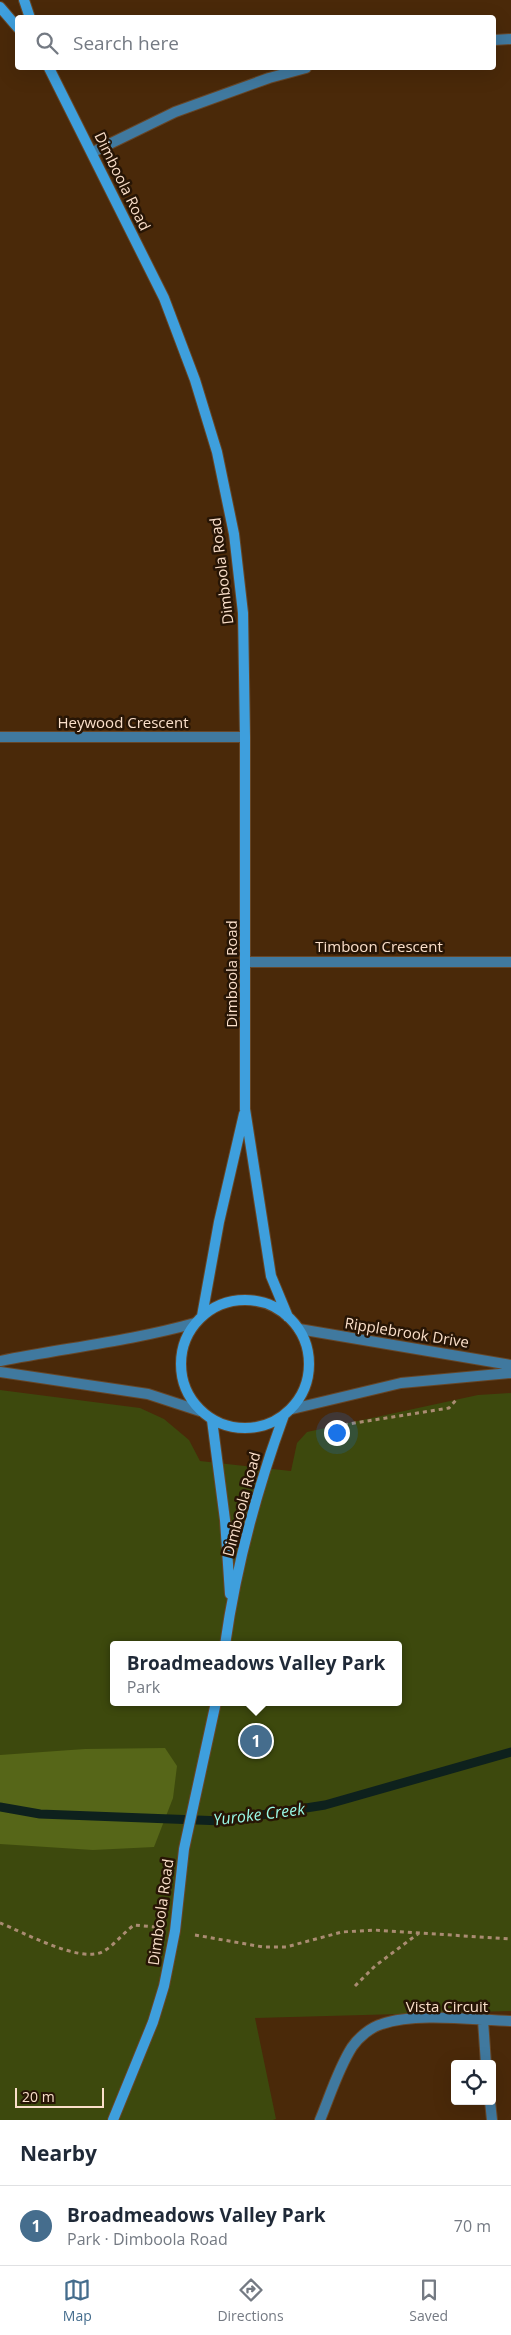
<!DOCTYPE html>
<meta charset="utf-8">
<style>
:root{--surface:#fff;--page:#f2f2f3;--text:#1f2937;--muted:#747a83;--line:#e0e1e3;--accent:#456d8d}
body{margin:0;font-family:"Open Sans",sans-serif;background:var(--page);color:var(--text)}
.controls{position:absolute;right:15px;bottom:15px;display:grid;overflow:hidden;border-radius:5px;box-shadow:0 5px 20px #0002}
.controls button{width:45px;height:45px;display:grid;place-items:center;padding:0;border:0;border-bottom:1px solid var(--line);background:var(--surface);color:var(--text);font:25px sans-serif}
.scale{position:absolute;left:15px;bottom:12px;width:89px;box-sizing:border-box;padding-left:5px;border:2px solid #fadfca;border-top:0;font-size:14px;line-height:18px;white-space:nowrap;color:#fadfca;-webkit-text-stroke:4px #271505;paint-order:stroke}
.you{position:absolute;left:336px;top:1432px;width:18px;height:18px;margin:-12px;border:4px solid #fff;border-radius:50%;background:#1a73e8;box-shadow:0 0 0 8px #1a73e833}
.badge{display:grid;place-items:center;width:32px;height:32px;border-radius:50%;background:var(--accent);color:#fff;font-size:16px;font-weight:700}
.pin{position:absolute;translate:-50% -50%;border:2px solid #fff;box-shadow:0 1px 5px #0006}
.popup{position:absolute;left:110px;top:1641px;width:292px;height:65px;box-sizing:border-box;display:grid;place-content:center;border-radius:5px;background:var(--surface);filter:drop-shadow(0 1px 4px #0005);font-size:16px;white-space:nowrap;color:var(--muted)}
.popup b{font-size:19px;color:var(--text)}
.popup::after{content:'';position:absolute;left:50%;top:100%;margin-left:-10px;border:10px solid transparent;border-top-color:var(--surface)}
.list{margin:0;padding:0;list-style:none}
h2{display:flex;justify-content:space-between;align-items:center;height:65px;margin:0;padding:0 20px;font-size:21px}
h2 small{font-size:16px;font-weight:400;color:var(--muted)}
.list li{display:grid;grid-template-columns:32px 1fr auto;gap:15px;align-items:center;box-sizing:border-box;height:80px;padding:0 20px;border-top:1px solid var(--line)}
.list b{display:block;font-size:19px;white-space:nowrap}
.list p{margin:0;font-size:16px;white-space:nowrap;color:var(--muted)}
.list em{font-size:16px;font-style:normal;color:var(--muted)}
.icon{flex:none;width:28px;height:28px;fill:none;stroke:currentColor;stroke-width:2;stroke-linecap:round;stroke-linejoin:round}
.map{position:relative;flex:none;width:511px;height:2120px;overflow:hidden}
.search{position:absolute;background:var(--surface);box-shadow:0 5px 20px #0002;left:15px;right:15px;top:15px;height:55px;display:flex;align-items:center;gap:12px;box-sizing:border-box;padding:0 18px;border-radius:5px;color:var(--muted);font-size:19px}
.sheet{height:145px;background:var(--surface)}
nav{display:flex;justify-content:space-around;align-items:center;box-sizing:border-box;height:70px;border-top:1px solid var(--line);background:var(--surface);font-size:14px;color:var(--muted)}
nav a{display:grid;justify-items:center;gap:2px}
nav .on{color:var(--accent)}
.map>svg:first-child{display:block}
.green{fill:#3d490d;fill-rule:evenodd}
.forest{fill:#566618}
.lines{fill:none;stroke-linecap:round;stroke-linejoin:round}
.stream{stroke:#0e211d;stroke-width:9}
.lane-casing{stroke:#664628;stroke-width:12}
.street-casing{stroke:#664628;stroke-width:12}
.secondary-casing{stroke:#664628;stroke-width:12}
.path{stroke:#aa8c72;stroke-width:3;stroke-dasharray:4 4;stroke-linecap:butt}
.lane{stroke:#40799f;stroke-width:10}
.street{stroke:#40799f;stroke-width:10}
.secondary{stroke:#3e9fdd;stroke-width:10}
.labels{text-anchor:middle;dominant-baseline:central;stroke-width:5;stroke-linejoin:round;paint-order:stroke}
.street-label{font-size:15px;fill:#fadfca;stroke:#271505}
.water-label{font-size:16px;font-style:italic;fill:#9afae7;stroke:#271505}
</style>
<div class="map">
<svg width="511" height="2120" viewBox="0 0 511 2120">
<rect width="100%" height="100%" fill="#4a2909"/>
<path class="green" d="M0,1390L140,1408L164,1419L189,1440L200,1461L291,1471L297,1443L307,1432L478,1395L511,1393V2011L255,2018L276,2119L273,2120H0ZM114,1645H398V1702H114Z"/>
<path class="forest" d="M165,1748L177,1766L173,1798L154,1847L93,1850L0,1844V1755L85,1749Z"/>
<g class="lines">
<path class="stream" d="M0,1807L40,1814L223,1821L325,1805L511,1752"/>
<defs>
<path id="lane" d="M483,2020L486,2064
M490,2101L492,2120
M320,2120C330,2096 338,2069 352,2047C359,2037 371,2027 382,2024C416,2012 475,2020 511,2021"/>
<path id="street" d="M494,40L511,39
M93,152L175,112L269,78L306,68
M0,737H245
M247,962H511
M299,1329L511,1365
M0,1361C65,1348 131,1341 195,1323
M0,1372L148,1394L200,1411
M292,1409L401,1383L511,1373"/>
<path id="secondary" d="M24,0L30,18
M0,7L18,28
M49,68L164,298L195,380L217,452L234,534L243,613L245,737V1109L271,1276L288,1317
M181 1364a64 64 0 1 1 128 0a64 64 0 1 1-128 0Z
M202,1316L219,1222L244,1114
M212,1420L225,1520L230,1594
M225,1645C236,1567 257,1489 284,1415
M113,2120L153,2022L164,1986L175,1931L184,1849L216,1702"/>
</defs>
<use href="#lane" class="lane-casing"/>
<use href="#street" class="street-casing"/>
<use href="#secondary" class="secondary-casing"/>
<path class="path" d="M336,1426L449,1408L457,1399
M0,1923C23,1932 79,1963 102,1952C114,1946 123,1933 134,1925L155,1927
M195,1935L263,1947H286L342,1932L374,1930L511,1939
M355,1986L375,1966L419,1933"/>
<use href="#lane" class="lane"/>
<use href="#street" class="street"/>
<use href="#secondary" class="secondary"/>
</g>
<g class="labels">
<g class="street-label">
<text transform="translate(123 181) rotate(64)">Dimboola Road</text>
<text transform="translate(221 571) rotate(-97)">Dimboola Road</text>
<text x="123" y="722">Heywood Crescent</text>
<text x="379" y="946">Timboon Crescent</text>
<text transform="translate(231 974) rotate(-90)">Dimboola Road</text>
<text transform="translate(407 1332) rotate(9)">Ripplebrook Drive</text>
<text transform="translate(241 1504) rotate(-75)">Dimboola Road</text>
<text transform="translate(160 1912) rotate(-82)">Dimboola Road</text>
<text x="447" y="2006">Vista Circuit</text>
</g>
<g class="water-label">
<text transform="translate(259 1814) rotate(-7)">Yuroke Creek</text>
</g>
</g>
</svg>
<div class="controls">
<button><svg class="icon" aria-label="locate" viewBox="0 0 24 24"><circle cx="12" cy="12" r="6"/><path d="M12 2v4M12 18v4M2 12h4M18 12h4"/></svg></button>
</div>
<div class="scale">20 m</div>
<div class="you"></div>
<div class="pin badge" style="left:256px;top:1741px">1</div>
<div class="popup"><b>Broadmeadows Valley Park</b>Park</div>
<div class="search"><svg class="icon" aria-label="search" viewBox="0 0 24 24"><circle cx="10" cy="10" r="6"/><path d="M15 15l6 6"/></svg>Search here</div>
</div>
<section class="sheet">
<h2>Nearby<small></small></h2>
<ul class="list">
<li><span class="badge">1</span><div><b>Broadmeadows Valley Park</b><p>Park · Dimboola Road</p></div><em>70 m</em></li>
</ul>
</section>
<nav>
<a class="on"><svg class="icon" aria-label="map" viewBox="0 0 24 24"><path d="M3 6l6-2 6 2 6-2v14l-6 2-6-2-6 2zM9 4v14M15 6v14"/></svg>Map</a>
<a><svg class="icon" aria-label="directions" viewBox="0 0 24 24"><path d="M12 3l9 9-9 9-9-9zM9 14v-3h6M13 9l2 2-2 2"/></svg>Directions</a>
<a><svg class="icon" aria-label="saved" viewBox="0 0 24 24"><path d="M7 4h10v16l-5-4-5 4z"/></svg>Saved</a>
</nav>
